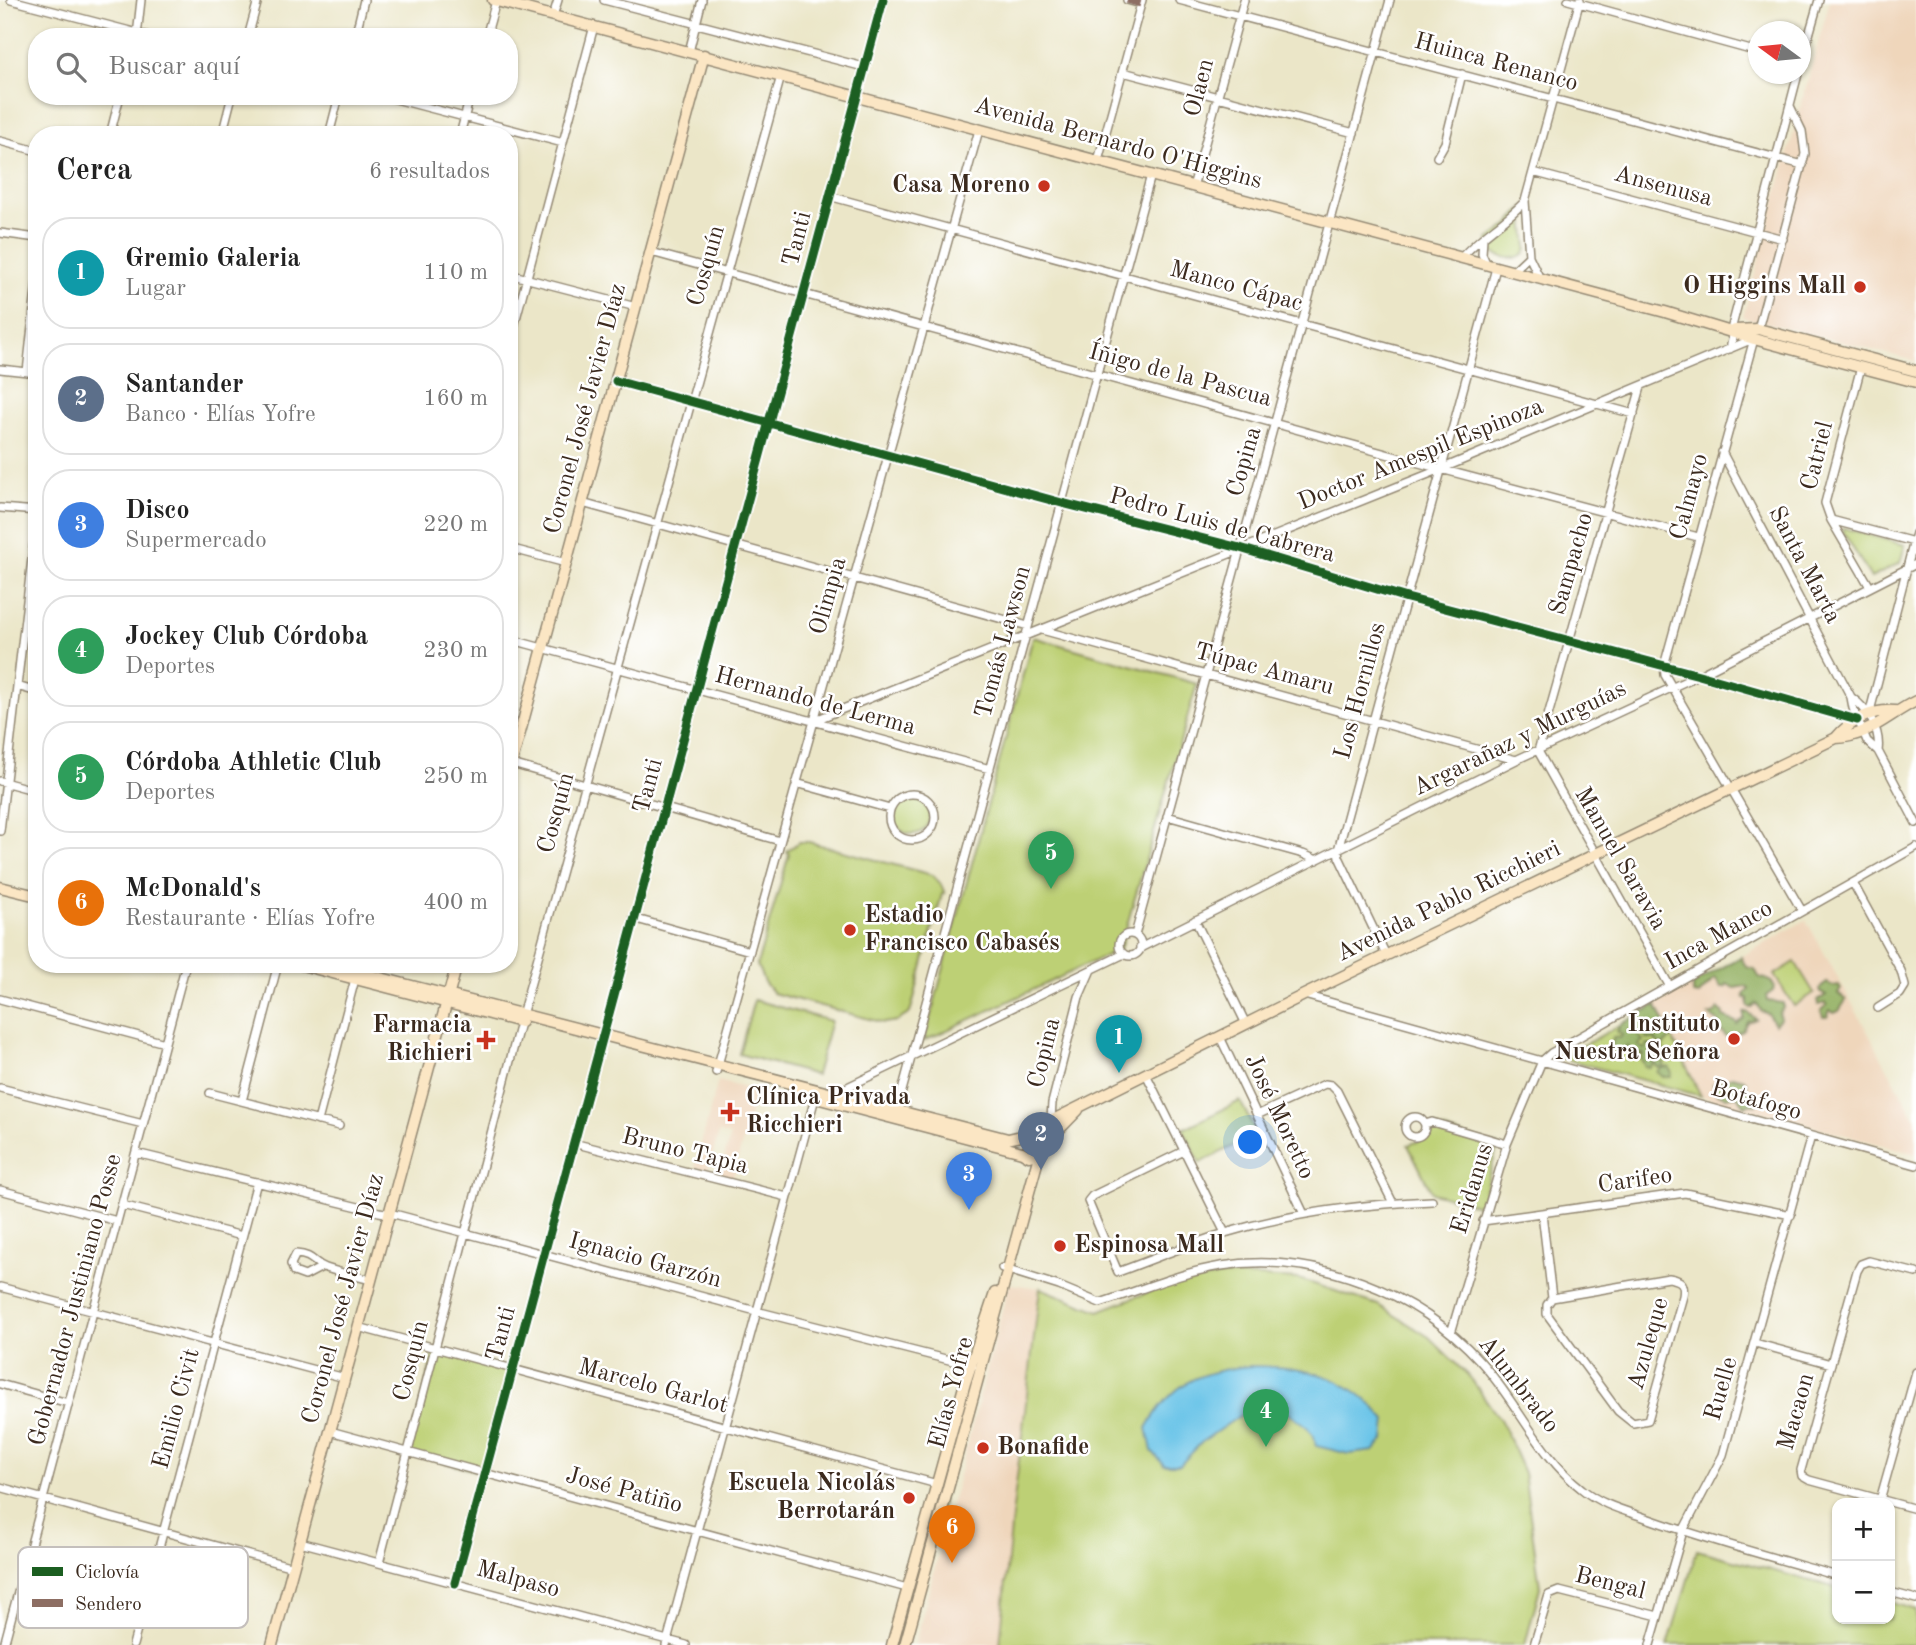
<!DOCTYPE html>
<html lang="es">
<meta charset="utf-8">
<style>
:root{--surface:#fff;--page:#f2f2f2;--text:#222;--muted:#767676;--line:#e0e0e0;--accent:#ea580c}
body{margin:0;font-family:"Old Standard TT",serif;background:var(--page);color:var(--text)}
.controls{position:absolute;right:21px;bottom:21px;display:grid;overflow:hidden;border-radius:14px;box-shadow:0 2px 5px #0004}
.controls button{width:63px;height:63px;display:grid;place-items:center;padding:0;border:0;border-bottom:2px solid var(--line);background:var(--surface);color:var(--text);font:35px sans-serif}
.compass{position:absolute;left:1748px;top:21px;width:63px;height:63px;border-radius:50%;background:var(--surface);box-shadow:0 2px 5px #0004;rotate:285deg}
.you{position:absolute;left:1251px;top:1143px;width:24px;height:24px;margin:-18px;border:5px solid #fff;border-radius:50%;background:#1a73e8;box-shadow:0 0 0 10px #1a73e833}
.badge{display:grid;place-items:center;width:46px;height:46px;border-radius:50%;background:var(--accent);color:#fff;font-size:23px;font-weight:700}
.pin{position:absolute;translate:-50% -58px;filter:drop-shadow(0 2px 4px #0008)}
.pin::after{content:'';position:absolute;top:37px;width:24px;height:21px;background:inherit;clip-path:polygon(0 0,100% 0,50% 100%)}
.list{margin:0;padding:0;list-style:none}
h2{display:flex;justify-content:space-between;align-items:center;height:91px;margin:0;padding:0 28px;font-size:30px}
h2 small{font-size:23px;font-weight:400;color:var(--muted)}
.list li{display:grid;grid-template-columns:46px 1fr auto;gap:21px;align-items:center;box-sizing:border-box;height:112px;margin:0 14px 14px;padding:0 14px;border:2px solid var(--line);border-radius:28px}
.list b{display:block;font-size:26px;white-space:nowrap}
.list p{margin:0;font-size:23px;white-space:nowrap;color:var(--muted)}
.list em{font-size:23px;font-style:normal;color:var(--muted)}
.icon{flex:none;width:38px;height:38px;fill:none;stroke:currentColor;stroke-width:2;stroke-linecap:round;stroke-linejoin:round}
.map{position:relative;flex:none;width:1916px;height:1645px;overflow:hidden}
.search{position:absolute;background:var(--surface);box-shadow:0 2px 5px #0004;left:28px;top:28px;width:490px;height:77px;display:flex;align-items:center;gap:18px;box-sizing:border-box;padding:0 24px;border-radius:28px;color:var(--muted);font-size:26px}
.panel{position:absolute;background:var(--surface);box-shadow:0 2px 5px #0004;left:28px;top:126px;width:490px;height:847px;border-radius:28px}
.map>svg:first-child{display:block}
.built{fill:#efd6bb}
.green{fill:#bdd074;stroke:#7c7d49;stroke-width:2}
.forest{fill:#96b266;stroke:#686e42;stroke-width:2}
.water{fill:#6ac4e8;stroke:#527783;stroke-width:2}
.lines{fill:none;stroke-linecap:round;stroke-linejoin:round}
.street-casing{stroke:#938873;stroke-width:10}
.secondary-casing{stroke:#938873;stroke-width:13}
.street{stroke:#fff;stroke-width:7}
.secondary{stroke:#fbe6c4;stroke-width:10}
.quiet{stroke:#8d6e63;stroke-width:7;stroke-dasharray:14 7;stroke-linecap:butt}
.cycleway-casing{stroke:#fff;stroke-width:13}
.cycleway{stroke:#1b5e20;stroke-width:9}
.poi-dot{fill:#c8321e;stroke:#fff;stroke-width:2.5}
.labels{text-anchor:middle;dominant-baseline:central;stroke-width:5;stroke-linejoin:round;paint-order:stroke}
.street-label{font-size:24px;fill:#3b2a1e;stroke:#fff}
.poi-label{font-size:24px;font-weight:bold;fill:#3b2a1e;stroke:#fff;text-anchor:end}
.key{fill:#fff;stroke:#c4bfbc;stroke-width:2}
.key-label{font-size:19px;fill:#3b2a1e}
</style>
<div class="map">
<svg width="1916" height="1645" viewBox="0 0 1916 1645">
<rect width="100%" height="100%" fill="#fff"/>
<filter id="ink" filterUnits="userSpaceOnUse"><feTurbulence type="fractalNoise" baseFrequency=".0143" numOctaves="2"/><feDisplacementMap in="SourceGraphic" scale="14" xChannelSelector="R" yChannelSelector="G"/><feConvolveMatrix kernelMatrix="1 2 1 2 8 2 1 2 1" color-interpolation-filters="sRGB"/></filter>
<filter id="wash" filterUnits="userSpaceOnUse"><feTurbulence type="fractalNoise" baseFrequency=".00686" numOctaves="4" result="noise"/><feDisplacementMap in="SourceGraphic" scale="28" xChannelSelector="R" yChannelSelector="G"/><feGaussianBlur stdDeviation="1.57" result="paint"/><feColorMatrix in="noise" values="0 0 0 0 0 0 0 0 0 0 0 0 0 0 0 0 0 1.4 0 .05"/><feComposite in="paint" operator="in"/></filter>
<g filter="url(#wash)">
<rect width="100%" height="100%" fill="#ebe6c8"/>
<path class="built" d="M1830,0H1916V361L1743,317Z
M1806,920L1916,1120V1154L1561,1058Z
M718,1081L756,1091L733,1177L720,1174L730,1136L719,1132L708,1170L695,1167Z
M1009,1284L1040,1288L1012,1517L1000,1645H915Z"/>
<path class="green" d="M1523,208L1527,248L1525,254C1515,262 1495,257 1487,248L1489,239L1506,227Z
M1844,528L1905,545L1900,563L1871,578L1842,530Z
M1033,637L1197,684L1120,949L924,1041Z
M894 816a18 18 0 1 1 36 0a18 18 0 1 1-36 0Z
M799,842H809L932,875L940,883L945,893L942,894L910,1013L897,1021L884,1023L773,993L764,982L757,965L789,854L787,851Z
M1795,962L1814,993L1794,1006L1774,975Z
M754,1000L831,1021L816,1075L739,1054Z
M1656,1005L1701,1096L1561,1058Z
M1240,1101L1257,1134L1200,1163L1183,1129Z
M1435,1127L1498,1146L1480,1206L1432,1193L1408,1145L1422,1140L1430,1129Z
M1224,1275L1299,1279L1378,1305L1429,1337L1471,1379L1501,1421L1524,1473L1540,1587L1525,1645H1000L1012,1517L1040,1288L1099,1311L1159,1288Z
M435,1348L512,1369L484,1473L408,1453Z
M974,1367L979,1368L903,1645H893Z
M1697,1550L1837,1588V1619H1890V1602L1916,1610V1645H1668Z"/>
<path class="forest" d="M1741,957L1746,967L1755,969L1759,977C1767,979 1776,981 1773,991L1766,996L1767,1001L1783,1003V1008L1779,1013L1781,1018L1774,1024L1768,1014L1761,1011L1757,1003L1751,1008L1748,1006V998H1745L1744,995L1749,988L1746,986L1734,988L1727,984L1725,987H1721L1715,978L1699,995L1693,994V984Z
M1827,983L1833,986L1839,985L1841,989L1838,994L1846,1000L1839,1011L1834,1013L1830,1010L1827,1017H1823L1821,1011L1827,1005L1825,1003L1818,1005L1817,1001L1826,995L1820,993L1819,989Z
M1656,1005L1672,1037L1663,1046L1658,1044L1655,1039H1646L1644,1030L1638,1034L1643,1041L1638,1045L1644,1049L1647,1045H1655V1050L1662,1048L1667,1055L1662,1068L1669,1067L1672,1074L1671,1077H1663L1657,1072L1660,1068L1656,1066L1655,1061L1650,1068L1645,1067L1641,1059L1643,1054H1632L1629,1052L1628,1046L1615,1054L1612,1047L1613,1037L1620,1038L1622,1035L1617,1032L1620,1025Z
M1718,1009L1724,1014L1723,1017L1736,1022L1737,1024L1744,1019V1013L1747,1012L1756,1019L1748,1022L1743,1031L1727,1038L1718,1027V1021L1709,1015L1715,1013Z
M1732,1076L1744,1079L1747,1083L1746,1090L1756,1094V1105L1749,1104L1745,1106L1737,1095L1726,1097L1716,1093L1713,1084L1720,1080L1724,1081L1726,1085L1727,1079Z"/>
<path class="water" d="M1250,1366C1308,1367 1347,1374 1386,1420L1384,1440L1374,1451L1349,1454L1316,1446C1311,1418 1282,1410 1257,1404L1203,1441L1180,1465H1164L1152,1451L1147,1428C1172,1382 1199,1371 1250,1366Z"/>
</g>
<g filter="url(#ink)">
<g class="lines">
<defs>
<path id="street" d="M11,0L153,37
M604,0L864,67
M1127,0L1141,4
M1179,0L1803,165
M1568,0L1758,52
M553,16L558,0
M137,36L141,0
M248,37L258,0
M355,37L364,0
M486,37L496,1
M689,52L702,0
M1800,66L1819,0
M1123,72L1354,133
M384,96L563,143
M110,135L120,96
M222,135L232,96
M329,135L339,96
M460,135L470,96
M0,141L37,151
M1437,157L1445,143L1462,74
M1098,161L1142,0
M1533,172L1783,239
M1193,187L1244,0
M829,196L1634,414
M0,233L37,238
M1483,238L1482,254L1487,265
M651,252L1441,469L1698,537
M1461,258C1480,236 1506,222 1525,201
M1512,272L1529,256
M509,274L636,307
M1540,279L1529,256L1525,201L1580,0
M1758,329L1805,154L1802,131L1790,106
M1754,339L1664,666L1665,675L1802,911
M509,345L594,26
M1730,349L1732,340L1731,330L1798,74
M1861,367L1825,503L1831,520L1870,587
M0,369L37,373
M27,372L37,281
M616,381L1062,503L1240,548L1407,598L1699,675L1857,720
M1641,387L1538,751L1669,985
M1722,452L1851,697L1853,708L1867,741L1878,751L1916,823
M582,503L1028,626
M0,508L37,511
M1831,520L1914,542
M509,548L566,563
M1042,630L1516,760
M509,639L990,769
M17,686L37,692
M1851,697C1868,709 1881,730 1878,751
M1869,715L1916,533
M813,721L1441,469L1753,339
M512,764L780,841
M0,781L37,791
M796,783L890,809
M889 817a23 23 0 1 1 46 0a23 23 0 1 1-46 0Z
M1167,816L1303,854L1317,860
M0,831L37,516
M1853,883L1901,971L1905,986L1900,994L1878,1008
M633,918L750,951
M1195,920L1246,1024
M1119 945a11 11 0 1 1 22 0a11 11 0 1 1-22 0Z
M1135,935L1390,0
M1140,948L1516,760L1699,675L1916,564
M1386,955L1339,857L1338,850L1496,268
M1304,995L1916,1165
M0,999L165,1043
M1220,1037L1304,1214
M716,1072L979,130
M1146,1074L1225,1233
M0,1088L143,1124
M210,1093L339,1126
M833,1094L1124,954
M242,1101L278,964
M896,1113L1151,175
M1257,1115L1325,1084L1331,1085L1337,1091L1393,1203
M1405 1127a10 10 0 1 1 20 0a10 10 0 1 1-20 0Z
M1051,1119L1052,1103L1079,997L1090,972
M318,1121L355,979
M1425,1124L1432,1122L1507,1144
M573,1143L787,1197
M1184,1151L1092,1196L1088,1201L1118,1272C1154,1259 1189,1244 1225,1233C1291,1213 1362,1204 1432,1201
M136,1153L379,1212L398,1215L756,1311L973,1366
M0,1190L117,1221
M122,1205L242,1236
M1542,1213L1552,1298L1547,1305V1314L1618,1411L1633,1423L1648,1420L1683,1296C1685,1284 1682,1280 1669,1278L1552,1298
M1483,1221L1685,1193L1791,1215
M322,1267L305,1276L294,1272L291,1264L296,1254C314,1255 313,1264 326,1268C341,1273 356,1276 371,1280
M1002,1268L1059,1286L1100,1303C1141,1290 1179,1273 1221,1266C1314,1251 1418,1292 1480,1361C1517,1401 1538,1455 1582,1489C1601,1505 1626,1511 1649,1519C1711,1541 1775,1558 1837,1576
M1916,1273L1869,1261L1861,1264L1857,1271L1801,1470L1802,1476L1809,1480L1916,1509
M0,1287L345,1378
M358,1327L937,1484
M1451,1333L1507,1144L1542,1061L1551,1053L1916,847
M1755,1343L1831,1364
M0,1384L68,1403
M330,1431L907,1588
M0,1487L293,1567
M1880,1500L1916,1372
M300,1542L686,1645
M379,1563L522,1015L781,76
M455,1583L883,0
M1890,1592L1916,1599
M4,1645L186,964
M133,1645L257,1182
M666,1645L815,1098H818
M1534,1645L1549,1595L1559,1591L1658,1616
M1650,1645L1683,1531L1723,1455L1811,1136"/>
<path id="secondary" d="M493,0L1665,312L1754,339L1916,382
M1735,330L1758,329L1916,371
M1836,738C1868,737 1889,714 1916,701
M509,773L704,55
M0,887L37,896
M298,964L521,1022
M326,964L1008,1139L1021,1136L1304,995L1836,738C1850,721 1872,709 1895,711
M793,1092L1022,1152L1029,1156L1040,1152L1044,1145L1078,1110
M272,1645L457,964
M892,1645L965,1383L995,1293
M905,1645L1040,1152"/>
</defs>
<use href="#street" class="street-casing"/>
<use href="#secondary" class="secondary-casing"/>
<use href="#street" class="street"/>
<use href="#secondary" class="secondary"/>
<path class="quiet" d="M1127,0L1141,4"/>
<defs>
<path id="cycleway" d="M616,381L1062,503L1240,548L1407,598L1699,675L1857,720
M455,1583L883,0"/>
</defs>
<use href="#cycleway" class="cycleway-casing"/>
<use href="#cycleway" class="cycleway"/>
</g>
</g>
<g class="poi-dot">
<circle cx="1044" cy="186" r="7"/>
<circle cx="1860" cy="287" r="7"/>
<circle cx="850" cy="930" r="7"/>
<circle cx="1734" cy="1039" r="7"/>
<path d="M482.5 1029.5h7v7h7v7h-7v7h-7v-7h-7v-7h7z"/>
<path d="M726.5 1101.5h7v7h7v7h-7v7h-7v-7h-7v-7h7z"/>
<circle cx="1060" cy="1246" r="7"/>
<circle cx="983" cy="1448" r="7"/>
<circle cx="909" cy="1498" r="7"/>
</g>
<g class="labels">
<g class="street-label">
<text transform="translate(1496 63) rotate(15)">Huinca Renanco</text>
<text transform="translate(1200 88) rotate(-75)">Olaen</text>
<text transform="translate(1118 144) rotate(15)">Avenida Bernardo O'Higgins</text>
<text transform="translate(1663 187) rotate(15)">Ansenusa</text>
<text transform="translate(798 239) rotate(-76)">Tanti</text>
<text transform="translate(707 266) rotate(-74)">Cosquín</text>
<text transform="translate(1236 287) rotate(15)">Manco Cápac</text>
<text transform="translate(1180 376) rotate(15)">Íñigo de la Pascua</text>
<text transform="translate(586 409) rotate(-75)">Coronel José Javier Díaz</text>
<text transform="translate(1421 455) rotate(-22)">Doctor Amespil Espinoza</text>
<text transform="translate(1818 456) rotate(-76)">Catriel</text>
<text transform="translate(1245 462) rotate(-74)">Copina</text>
<text transform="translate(1690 497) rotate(-75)">Calmayo</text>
<text transform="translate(1222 526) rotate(15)">Pedro Luis de Cabrera</text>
<text transform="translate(1572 564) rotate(-74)">Sampacho</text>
<text transform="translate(1804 565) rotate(62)">Santa Marta</text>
<text transform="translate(829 596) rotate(-74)">Olimpia</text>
<text transform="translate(1004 642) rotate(-75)">Tomás Lawson</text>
<text transform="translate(1264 670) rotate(15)">Túpac Amaru</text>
<text transform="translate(1361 691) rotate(-75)">Los Hornillos</text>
<text transform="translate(815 702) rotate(15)">Hernando de Lerma</text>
<text transform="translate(1520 739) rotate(-26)">Argarañaz y Murguías</text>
<text transform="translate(649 786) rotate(-75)">Tanti</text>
<text transform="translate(557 813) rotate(-75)">Cosquín</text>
<text transform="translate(1620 859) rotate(60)">Manuel Saravia</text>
<text transform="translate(1449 902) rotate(-26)">Avenida Pablo Ricchieri</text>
<text transform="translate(1719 936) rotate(-29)">Inca Manco</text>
<text transform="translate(1045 1053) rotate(-76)">Copina</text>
<text transform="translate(1756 1101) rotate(16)">Botafogo</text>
<text transform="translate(1279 1117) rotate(65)">José Moretto</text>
<text transform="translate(685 1152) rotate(14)">Bruno Tapia</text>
<text transform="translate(1635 1181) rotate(-8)">Carifeo</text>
<text transform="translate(1473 1189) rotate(-73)">Eridanus</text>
<text transform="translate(645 1261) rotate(15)">Ignacio Garzón</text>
<text transform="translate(344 1299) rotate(-75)">Coronel José Javier Díaz</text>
<text transform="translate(76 1300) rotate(-75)">Gobernador Justiniano Posse</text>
<text transform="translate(502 1334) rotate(-75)">Tanti</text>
<text transform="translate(1649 1344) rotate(-74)">Azuleque</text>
<text transform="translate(412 1361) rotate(-76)">Cosquín</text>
<text transform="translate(1518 1385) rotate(52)">Alumbrado</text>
<text transform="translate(653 1387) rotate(15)">Marcelo Garlot</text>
<text transform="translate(1722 1389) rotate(-74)">Ruelle</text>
<text transform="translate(952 1393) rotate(-75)">Elías Yofre</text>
<text transform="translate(177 1409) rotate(-75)">Emilio Civit</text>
<text transform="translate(1797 1412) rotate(-74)">Macaon</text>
<text transform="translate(624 1491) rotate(15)">José Patiño</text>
<text transform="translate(518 1580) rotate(15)">Malpaso</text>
<text transform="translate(1610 1584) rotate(14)">Bengal</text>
</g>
<g class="poi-label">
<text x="1030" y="186">Casa Moreno</text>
<text x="1846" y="287">O Higgins Mall</text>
<text x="864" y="916" text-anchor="start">Estadio<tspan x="864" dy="28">Francisco Cabasés</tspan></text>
<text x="1720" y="1025">Instituto<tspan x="1720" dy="28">Nuestra Señora</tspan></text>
<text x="472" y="1026">Farmacia<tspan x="472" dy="28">Richieri</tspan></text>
<text x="746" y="1098" text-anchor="start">Clínica Privada<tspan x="746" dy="28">Ricchieri</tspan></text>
<text x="1074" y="1246" text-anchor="start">Espinosa Mall</text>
<text x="997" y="1448" text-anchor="start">Bonafide</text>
<text x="895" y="1484">Escuela Nicolás<tspan x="895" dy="28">Berrotarán</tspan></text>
</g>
</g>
<rect x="18" y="1547" width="230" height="81" rx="10" class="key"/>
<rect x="32" y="1567" width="31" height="9" fill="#1b5e20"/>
<rect x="32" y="1599" width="31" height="8" fill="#8d6e63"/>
<g class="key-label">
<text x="75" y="1578">Ciclovía</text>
<text x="75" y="1610">Sendero</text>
</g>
</svg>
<div class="controls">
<button>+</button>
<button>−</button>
</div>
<svg class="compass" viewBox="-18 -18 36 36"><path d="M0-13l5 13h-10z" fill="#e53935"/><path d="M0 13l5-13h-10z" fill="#767676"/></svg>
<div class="you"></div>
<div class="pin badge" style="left:1119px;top:1073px;background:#0f9aa8">1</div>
<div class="pin badge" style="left:1041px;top:1170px;background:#5c6f8a">2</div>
<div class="pin badge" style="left:969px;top:1210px;background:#3f7fe0">3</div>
<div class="pin badge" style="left:1266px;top:1447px;background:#2e9e5b">4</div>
<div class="pin badge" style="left:1051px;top:889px;background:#2e9e5b">5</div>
<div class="pin badge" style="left:952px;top:1563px;background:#e8710a">6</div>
<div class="search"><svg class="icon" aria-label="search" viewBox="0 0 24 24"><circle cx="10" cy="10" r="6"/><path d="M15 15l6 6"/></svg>Buscar aquí</div>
<section class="panel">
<h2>Cerca<small>6 resultados</small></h2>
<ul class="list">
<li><span class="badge" style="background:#0f9aa8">1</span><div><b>Gremio Galeria</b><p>Lugar</p></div><em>110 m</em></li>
<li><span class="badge" style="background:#5c6f8a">2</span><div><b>Santander</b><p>Banco · Elías Yofre</p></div><em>160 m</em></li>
<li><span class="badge" style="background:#3f7fe0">3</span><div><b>Disco</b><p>Supermercado</p></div><em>220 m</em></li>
<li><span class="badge" style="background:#2e9e5b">4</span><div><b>Jockey Club Córdoba</b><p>Deportes</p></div><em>230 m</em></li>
<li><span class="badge" style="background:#2e9e5b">5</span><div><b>Córdoba Athletic Club</b><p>Deportes</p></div><em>250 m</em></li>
<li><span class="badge" style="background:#e8710a">6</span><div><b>McDonald's</b><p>Restaurante · Elías Yofre</p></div><em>400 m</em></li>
</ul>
</section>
</div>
